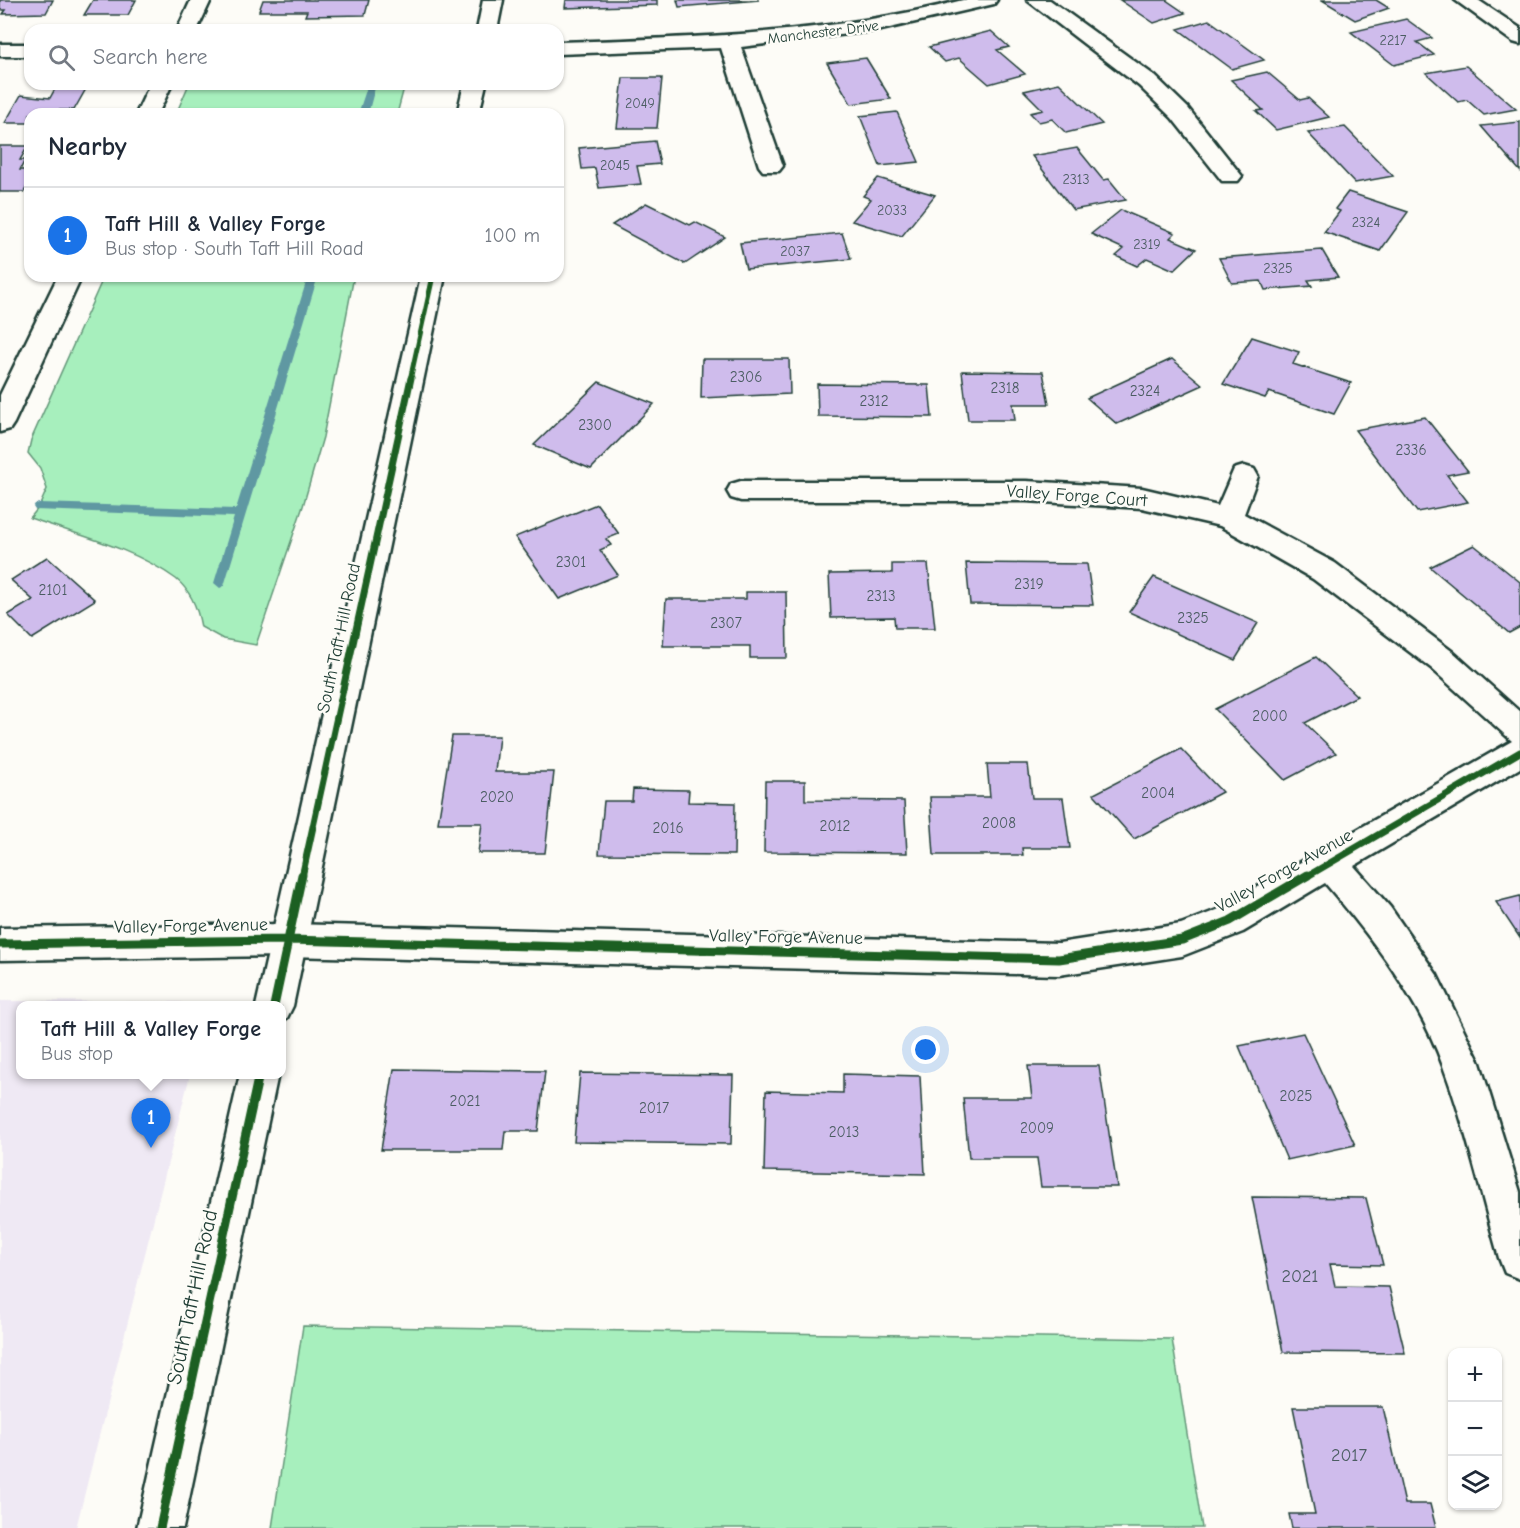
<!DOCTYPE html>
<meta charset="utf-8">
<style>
:root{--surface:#fff;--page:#f6f6f7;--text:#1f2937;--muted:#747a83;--line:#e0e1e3;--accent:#1a73e8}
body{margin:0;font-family:"Comic Neue",sans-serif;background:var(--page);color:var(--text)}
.controls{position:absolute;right:18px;bottom:18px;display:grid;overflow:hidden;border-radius:12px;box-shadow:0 2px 4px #0004}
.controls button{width:54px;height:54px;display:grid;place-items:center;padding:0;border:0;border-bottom:2px solid var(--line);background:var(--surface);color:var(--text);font:30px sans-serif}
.you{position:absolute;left:926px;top:1050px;width:21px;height:21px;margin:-15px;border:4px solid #fff;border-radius:50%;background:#1a73e8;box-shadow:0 0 0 9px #1a73e833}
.badge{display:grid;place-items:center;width:39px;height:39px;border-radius:50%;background:var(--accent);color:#fff;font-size:20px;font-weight:700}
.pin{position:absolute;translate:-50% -50px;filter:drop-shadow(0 2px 3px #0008)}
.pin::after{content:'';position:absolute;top:32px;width:21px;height:18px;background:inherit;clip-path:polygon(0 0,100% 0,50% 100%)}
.popup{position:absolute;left:16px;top:1001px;width:270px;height:78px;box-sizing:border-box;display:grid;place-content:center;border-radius:12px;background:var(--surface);filter:drop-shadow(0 2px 4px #0005);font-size:20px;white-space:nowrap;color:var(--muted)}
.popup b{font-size:22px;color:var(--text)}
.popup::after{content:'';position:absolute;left:50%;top:100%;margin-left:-12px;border:12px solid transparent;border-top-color:var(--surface)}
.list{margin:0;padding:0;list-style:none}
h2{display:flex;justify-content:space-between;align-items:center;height:78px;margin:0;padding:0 24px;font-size:26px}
h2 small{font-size:20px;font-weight:400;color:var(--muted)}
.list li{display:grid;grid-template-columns:39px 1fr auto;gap:18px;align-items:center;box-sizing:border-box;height:96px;padding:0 24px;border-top:2px solid var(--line)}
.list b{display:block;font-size:22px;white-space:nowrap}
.list p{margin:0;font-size:20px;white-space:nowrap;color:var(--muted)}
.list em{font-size:20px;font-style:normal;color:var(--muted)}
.icon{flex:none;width:33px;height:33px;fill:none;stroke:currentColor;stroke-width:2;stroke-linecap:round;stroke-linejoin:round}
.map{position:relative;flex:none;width:1520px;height:1528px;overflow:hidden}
.search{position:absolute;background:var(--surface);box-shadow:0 2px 4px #0004;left:24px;top:24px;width:540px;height:66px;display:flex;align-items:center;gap:15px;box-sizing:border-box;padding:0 21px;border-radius:18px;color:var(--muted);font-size:22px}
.panel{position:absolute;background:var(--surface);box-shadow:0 2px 4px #0004;left:24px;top:108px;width:540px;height:174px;border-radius:18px}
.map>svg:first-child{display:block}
.built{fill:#efe9f4}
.green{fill:#a7efbd;stroke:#639678;stroke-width:1.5}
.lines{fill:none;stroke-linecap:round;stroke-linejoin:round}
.stream{fill:#5f98a2;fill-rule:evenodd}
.building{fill:#cfbcec;stroke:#1f3d34;stroke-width:1.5}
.minor-casing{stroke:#1f3d34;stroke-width:5}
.major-casing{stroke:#1f3d34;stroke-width:5}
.minor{fill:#fdfcf7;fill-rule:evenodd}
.major{fill:#fdfcf7;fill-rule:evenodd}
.cycleway-far2-casing{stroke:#fdfcf7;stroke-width:8}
.cycleway-far1-casing{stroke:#fdfcf7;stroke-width:10}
.cycleway-casing{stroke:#fdfcf7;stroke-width:13}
.cycleway-far2{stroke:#1b5e20;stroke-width:5}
.cycleway-far1{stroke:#1b5e20;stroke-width:7}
.cycleway{stroke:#1b5e20;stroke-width:9}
.labels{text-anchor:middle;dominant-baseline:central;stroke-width:5;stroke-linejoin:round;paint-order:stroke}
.far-number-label{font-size:14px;fill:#4b5d62}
.far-street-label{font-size:15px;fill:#1f3d34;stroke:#fdfcf7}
.number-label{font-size:15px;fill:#4b5d62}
.street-label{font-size:18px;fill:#1f3d34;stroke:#fdfcf7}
.near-number-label{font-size:18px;fill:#4b5d62}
.near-street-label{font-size:21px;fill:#1f3d34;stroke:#fdfcf7}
</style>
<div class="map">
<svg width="1520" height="1528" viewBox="0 0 1520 1528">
<rect width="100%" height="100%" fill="#fdfcf7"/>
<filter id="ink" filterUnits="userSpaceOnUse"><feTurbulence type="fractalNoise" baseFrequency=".0167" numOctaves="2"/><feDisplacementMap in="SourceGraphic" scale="12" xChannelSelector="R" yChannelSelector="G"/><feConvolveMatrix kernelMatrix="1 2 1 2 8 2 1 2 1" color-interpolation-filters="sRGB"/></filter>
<g filter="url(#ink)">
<path class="built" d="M0,1001L181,1002L185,1005L21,1006V1074L190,1075L76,1528H0Z"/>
<path class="green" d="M189,84H405L397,114H176Z
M104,276H354L323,437L303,506L256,645L223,639L201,627C198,610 191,591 176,579C134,548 78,535 30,518L39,507L47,489L40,468L28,453L31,440Z
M303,1326L1172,1339L1202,1528H272Z"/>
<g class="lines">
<path class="stream" d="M368,84H376L368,114H358Z
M308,276H318L224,586L220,588L214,583L234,517L35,510L33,507L35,504L39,503L236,509Z"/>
</g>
<path class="building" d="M0,0H53L46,13L3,14L6,10H0Z
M93,0H136L128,15H84Z
M263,0H369L365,15L305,16L307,11H259Z
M566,0H657V5L565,8Z
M677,0H759L679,7Z
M1120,0H1166L1185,13L1154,23Z
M1322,0H1376L1389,8L1355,20Z
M1406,19L1432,38L1417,42L1434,55L1394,65L1351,32Z
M1209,20L1264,60L1232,69L1178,29Z
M991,31L1009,47L997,50L1025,74L989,84L959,58L945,62L929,47Z
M866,58L891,99L851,104L827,63Z
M1466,66L1516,109L1484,115L1467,100L1458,102L1426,73Z
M1267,72L1300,100L1308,98L1329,117L1276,130L1256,111L1263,110L1231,80Z
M623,78H662L657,128H617Z
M1059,83L1102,124L1066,133L1052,119L1039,122L1030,113L1043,110L1024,91Z
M56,87H87L74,110H58L55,114H30V123H5L21,95L50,98Z
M897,112L919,162L880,166L860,116Z
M1520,122V171L1481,126Z
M1345,127L1393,176L1355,183L1308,133Z
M655,141L660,164L637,166L641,184L599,188L595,168L582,169L579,148Z
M0,146H28L20,160H25L20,170H30V181L24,192H0Z
M1077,148L1103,180L1109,179L1126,200L1073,210L1032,156Z
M878,178L935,195L902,236L852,221L871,199L863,196Z
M1348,192L1408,212L1380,251L1324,232L1340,211L1335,209Z
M646,203L690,225L695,222L725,237L685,264L612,225Z
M1121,210L1175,233L1170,238L1196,249L1174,270L1147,258L1137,266L1116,256L1124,249L1091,234Z
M842,233L851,259L746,269L740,243Z
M1322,250L1338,277L1308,280L1312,286L1265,290L1261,281L1232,283L1219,258Z
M1252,337L1299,352L1293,364L1351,383L1334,414L1269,392L1265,398L1223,384Z
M702,359H789L790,394L701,398Z
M1172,359L1203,385L1117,424L1087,398Z
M962,371L1043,372L1049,404H1013L1015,420H968Z
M599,382L654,404L591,469L534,445Z
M817,384L929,385L932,417L818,416Z
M1425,417L1468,471L1447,475L1468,502L1417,512L1355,430Z
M597,504L619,534L606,539L611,545L600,550L618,575L559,599L515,537Z
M1474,545L1520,582V627L1509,633L1430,567Z
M47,557L95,600L32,639L8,615L33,600L11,580Z
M966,563L1087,564L1093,605L970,604Z
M892,564H928L935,628H895L894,617L831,618L829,574L892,573Z
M1154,577L1258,623L1235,660L1129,612Z
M746,592H786L787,658H750V646H663L666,599H746Z
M1316,657L1357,696L1305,723L1336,753L1285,780L1215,709Z
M452,736H499L495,772H554L545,853H478L482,823H438Z
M1181,749L1222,792L1134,839L1094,794Z
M987,764H1028L1032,798H1063L1070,848H1022L1023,855H934L930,797H990Z
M765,781H805V800L904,801L907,853L764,852Z
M633,789L689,790L688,802L735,803L734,855L599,854L604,801H632Z
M1520,896V938L1496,902Z
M1303,1033L1355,1145L1287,1160L1239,1046Z
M1028,1066H1099L1117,1187H1041L1037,1158H969L963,1098H1032Z
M394,1069L545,1071L538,1131H505L503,1150H381Z
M580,1073L733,1075L731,1144L574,1142Z
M843,1074L920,1076L925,1174L764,1171L766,1091L843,1093Z
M1252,1197L1366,1198L1383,1265L1330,1264L1335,1286L1389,1287L1405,1353L1283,1352Z
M1293,1407H1383L1405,1504H1430L1436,1528H1292L1289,1514H1315Z"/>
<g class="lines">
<defs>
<path id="minor" d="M191,0H211L197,30H177Z
M963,0H997L994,4L881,30L741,47L783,166L779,171H763L759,166L721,48L558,54V42C694,38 831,34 963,0Z
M1027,0H1050L1155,76L1188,108L1238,171L1242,176L1238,181H1222L1172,118L1139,86Z
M1455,0H1478L1520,28V44L1513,42Z
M0,44H30V56H0Z
M150,84H172L158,114H136Z
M58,276H82L14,423L10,429L0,432V395Z
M1244,466L1254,469L1258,476L1244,514L1335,563L1453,652L1520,712V768L1354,866L1390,907L1437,975L1480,1063L1520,1192V1279L1505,1273L1499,1258C1481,1194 1466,1128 1443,1066C1418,997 1372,938 1325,883L1243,932L1182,956L1059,975L288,956L0,960V928L288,924L1059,943L1181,924L1217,910L1512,741L1431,668L1313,579L1220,526L1142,508L1026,501H741L731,498L727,491L731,484L741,481H1026L1142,488L1218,506L1234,469Z"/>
<path id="major" d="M483,0H503L497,30H477Z
M464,84H486L479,114H457Z
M421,276H445L293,1006L287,1018L282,1020V1006H256Z
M240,1074H278L183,1528H137Z"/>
</defs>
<use href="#minor" class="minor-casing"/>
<use href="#major" class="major-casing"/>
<use href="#minor" class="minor"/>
<use href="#major" class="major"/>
<defs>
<path id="cycleway-far2" d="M410,380L433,276"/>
<path id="cycleway-far1" d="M302,877L411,378
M1306,877L1520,752"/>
<path id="cycleway" d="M0,944L288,940L1059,959L1182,940L1230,921L1308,875
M274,1006L302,875
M160,1528L259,1074"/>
</defs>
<use href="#cycleway-far2" class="cycleway-far2-casing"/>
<use href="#cycleway-far1" class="cycleway-far1-casing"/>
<use href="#cycleway" class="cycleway-casing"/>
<use href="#cycleway-far2" class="cycleway-far2"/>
<use href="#cycleway-far1" class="cycleway-far1"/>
<use href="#cycleway" class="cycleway"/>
</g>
</g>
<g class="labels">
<g class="far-number-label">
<text x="1393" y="40">2217</text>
<text x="640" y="103">2049</text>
<text x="615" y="165">2045</text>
<text x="1076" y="179">2313</text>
<text x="892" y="210">2033</text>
<text x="1366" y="222">2324</text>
<text x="1147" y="244">2319</text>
<text x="795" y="251">2037</text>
<text x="1278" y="268">2325</text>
</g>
<g class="far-street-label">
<text transform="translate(823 32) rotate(-7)">Manchester Drive</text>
</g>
<g class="number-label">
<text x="746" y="377">2306</text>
<text x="1005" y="388">2318</text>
<text x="1145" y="391">2324</text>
<text x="874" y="401">2312</text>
<text x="595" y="425">2300</text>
<text x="1411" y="450">2336</text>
<text x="571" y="562">2301</text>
<text x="1029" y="584">2319</text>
<text x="53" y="590">2101</text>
<text x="881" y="596">2313</text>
<text x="1193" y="618">2325</text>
<text x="726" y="623">2307</text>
<text x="1270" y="716">2000</text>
<text x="1158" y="793">2004</text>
<text x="497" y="797">2020</text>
<text x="999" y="823">2008</text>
<text x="835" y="826">2012</text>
<text x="668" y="828">2016</text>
<text x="1296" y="1096">2025</text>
<text x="465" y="1101">2021</text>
<text x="654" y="1108">2017</text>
<text x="1037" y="1128">2009</text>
<text x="844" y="1132">2013</text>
</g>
<g class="street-label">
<text transform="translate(1077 496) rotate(4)">Valley Forge Court</text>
<text transform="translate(339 638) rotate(-78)">South Taft Hill Road</text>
<text transform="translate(1284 871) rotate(-29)">Valley Forge Avenue</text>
<text transform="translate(191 926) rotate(-1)">Valley Forge Avenue</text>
<text transform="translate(786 937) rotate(1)">Valley Forge Avenue</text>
</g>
<g class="near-number-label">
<text x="1300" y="1276">2021</text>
<text x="1349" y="1455">2017</text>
</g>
<g class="near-street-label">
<text transform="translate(192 1297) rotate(-78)">South Taft Hill Road</text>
</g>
</g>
</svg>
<div class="controls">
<button>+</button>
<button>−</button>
<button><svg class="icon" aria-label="layers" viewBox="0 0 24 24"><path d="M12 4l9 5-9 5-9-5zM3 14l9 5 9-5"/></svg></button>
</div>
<div class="you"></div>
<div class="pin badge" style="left:151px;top:1148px">1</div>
<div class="popup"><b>Taft Hill &amp; Valley Forge</b>Bus stop</div>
<div class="search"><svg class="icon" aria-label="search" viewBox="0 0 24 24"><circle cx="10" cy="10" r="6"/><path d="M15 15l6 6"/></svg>Search here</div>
<section class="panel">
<h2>Nearby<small></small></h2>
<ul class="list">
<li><span class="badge">1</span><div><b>Taft Hill &amp; Valley Forge</b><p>Bus stop · South Taft Hill Road</p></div><em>100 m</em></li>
</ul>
</section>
</div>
